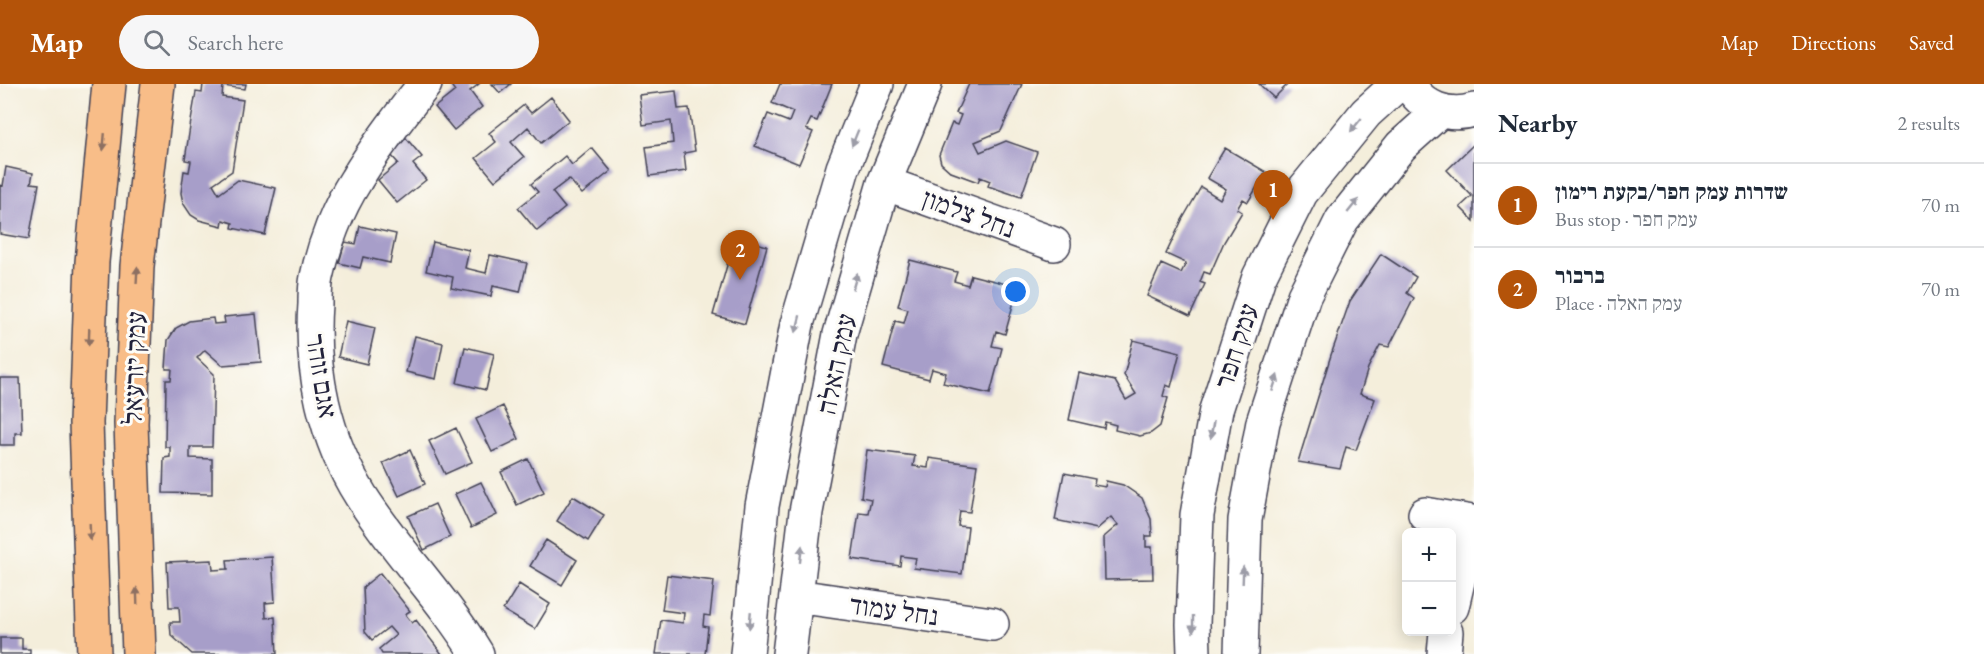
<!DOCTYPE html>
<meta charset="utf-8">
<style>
:root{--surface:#fff;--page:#f6f6f7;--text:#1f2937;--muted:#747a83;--line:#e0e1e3;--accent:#b45309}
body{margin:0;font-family:"EB Garamond","Frank Ruhl Libre",serif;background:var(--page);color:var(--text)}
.controls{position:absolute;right:18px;bottom:18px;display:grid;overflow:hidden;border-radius:9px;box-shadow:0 3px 15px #0003}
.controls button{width:54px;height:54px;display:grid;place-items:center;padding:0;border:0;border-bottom:2px solid var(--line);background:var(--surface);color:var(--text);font:30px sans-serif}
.you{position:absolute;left:1016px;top:208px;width:21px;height:21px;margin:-15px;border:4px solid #fff;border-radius:50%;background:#1a73e8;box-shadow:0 0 0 9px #1a73e833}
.badge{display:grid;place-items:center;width:39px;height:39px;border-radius:50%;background:var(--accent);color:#fff;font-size:20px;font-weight:700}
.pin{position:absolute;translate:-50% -50px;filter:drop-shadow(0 2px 3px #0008)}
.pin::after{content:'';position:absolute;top:32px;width:21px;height:18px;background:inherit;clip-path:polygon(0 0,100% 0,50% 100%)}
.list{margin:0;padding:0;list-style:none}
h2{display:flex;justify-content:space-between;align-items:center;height:78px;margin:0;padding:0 24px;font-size:26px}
h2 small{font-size:20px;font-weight:400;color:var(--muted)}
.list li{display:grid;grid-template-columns:39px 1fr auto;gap:18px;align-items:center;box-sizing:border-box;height:84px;padding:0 24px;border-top:2px solid var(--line)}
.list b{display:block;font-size:22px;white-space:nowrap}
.list p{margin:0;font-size:20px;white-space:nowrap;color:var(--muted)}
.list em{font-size:20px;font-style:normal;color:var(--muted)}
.icon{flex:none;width:33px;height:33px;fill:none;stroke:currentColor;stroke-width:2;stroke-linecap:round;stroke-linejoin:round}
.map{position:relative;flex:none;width:1474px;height:570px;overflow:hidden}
header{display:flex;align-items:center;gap:36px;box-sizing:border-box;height:84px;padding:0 30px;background:var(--accent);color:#fff}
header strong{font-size:28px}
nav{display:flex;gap:33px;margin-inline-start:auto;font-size:21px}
.search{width:420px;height:54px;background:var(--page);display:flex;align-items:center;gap:15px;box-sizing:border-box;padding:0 21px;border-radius:33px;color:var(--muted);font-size:22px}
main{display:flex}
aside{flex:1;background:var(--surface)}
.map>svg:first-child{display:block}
.building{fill:#a79ec9}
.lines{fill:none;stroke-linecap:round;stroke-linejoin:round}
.minor-casing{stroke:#424153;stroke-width:36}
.major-casing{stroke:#424153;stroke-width:36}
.minor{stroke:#fff;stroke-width:33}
.major{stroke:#f8bd88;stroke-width:33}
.oneway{fill:#9c9ca7}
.oneway2{fill:#8d7062}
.labels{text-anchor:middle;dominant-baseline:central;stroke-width:6;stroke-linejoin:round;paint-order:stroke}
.street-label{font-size:27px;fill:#22223b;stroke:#fdfcf7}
</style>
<header>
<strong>Map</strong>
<div class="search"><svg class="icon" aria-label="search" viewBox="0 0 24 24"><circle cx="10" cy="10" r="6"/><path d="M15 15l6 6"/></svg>Search here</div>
<nav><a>Map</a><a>Directions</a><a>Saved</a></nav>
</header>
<main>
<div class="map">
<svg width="1474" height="570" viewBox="0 0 1474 570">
<rect width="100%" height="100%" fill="#fdfcf7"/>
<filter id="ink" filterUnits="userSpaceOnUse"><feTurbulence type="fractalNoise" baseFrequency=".0167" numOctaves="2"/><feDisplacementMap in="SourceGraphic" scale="12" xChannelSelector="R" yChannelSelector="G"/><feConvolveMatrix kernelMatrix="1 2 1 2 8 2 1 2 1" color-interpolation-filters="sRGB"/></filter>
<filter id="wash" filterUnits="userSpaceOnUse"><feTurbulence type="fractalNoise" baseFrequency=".008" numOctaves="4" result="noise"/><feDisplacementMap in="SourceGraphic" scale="24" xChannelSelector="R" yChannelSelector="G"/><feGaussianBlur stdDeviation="1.35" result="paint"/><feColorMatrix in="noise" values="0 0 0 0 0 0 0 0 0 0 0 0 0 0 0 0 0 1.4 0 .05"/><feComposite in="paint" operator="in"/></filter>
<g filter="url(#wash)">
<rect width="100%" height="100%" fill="#f4eedb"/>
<g id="blocks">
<path class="building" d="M203,0H246L245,5L223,2L222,13L243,16L232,87L213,100L219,110L238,96L276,104L265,151L232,144L233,139L223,136L222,142L199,136L191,131L183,119L181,109L184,87L189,88L191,77L185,76L190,43L196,8L202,9Z
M450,0H479L470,7L482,23L454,46L435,23L455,7Z
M492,0H511L500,9Z
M780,0H832L817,37L811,35L806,45L813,48L799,80L755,62L768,30L789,38L793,28L772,19Z
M969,0H1022L1001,47L975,58L980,68L1006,57L1037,68L1021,113L988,102L990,97L980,93L978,98L951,88L941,79L939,71L941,66L952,39L957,41L961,31L956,29Z
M1259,0H1288L1274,14Z
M676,7L678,25L689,24L695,67L684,69L686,87L650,92L646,63L673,59L671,37L643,41L639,11Z
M551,13L569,36L541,59L528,43L511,58L524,73L495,97L476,74L496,58L489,49L524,21L531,29Z
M406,54L422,73L413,80L426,96L397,119L378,96L398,79L391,71Z
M1474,60V137L1460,123L1472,112L1447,86Z
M592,64L611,87L582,110L569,95L552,108L565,124L537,147L518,124L538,108L531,100L565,72L572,81Z
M1225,64L1266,88L1248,118L1243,115L1237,125L1242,128L1224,158L1210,190L1204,188L1200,198L1205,200L1190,232L1147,212L1161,180L1181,189L1186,179L1166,170L1182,136L1201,103L1220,115L1226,105L1207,94Z
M6,83L33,89L31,99L39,100L29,155L0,150V101L3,102Z
M360,142L396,150L390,179L363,173L360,184L339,179L345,158L356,160Z
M735,153L767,162L745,240L713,231Z
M433,158L469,166L465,184L486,189L490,171L527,179L520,208L493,202L491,212L451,204L453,193L426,187Z
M1381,170L1416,193L1407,209L1414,214L1389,263L1380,261L1368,284L1360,310L1375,315L1356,366L1346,363L1340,385L1298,378L1331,271L1350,217Z
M910,176L957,188L954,197L968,201L971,191L1018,203L1005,250L996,247L992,262L1002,264L990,310L943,299L946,289L932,285L929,295L883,283L895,237L904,239L908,225L898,222Z
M256,230L261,278L222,281L205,266L197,274L214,290L212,363H190V374L212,375V410L163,409L164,374L170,373V363H165L166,296H171L172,285H166L168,256L176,244L189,237L213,234L214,240L225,239L224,233Z
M346,237L375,244L367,280L338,273Z
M415,252L443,259L436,295L406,288Z
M1133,256L1180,268L1171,303L1166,301L1163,312L1168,314L1160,342L1151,349L1140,352L1115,346L1116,341L1105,338L1104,344L1069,336L1079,289L1115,297L1126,316L1136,310L1124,291Z
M465,263L494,270L486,306L457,299Z
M0,294H20L22,349H15V361H0Z
M503,322L519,355L492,368L476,335Z
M456,344L472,378L445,390L429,357Z
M410,366L425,400L399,412L383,379Z
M867,366L915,372L913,382L928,384L929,374L977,381L970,428L960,427L958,442L968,443L962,490L914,484L916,474L901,472L900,482L852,475L859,428L868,429L871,415L861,413Z
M528,375L544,408L517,421L501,388Z
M1064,389L1095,395L1094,401L1105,403L1106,397L1123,401L1142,414L1151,435L1152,452H1146V463H1152L1153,495L1105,496L1104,453L1118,441L1111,433L1097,445L1055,436Z
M481,398L497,431L471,444L455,410Z
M573,412L604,431L588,457L557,437Z
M435,420L450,453L424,466L408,432Z
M546,456L577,476L562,501L530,482Z
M272,473L275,518L265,519L266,534L275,533L277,570H192L171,551L170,538H180L179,523H169L167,478L212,476L213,486L228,485L227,476Z
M380,489L410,527L405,530L412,539L416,536L442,570H382L379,565L396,551L389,543L372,556L365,548L363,503Z
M667,491L714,497L710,532L704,531L703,542L708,543L705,570H656L661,536L683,539L684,529L662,526Z
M519,500L550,520L535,545L503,526Z
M0,554H22V565H30V570H0Z"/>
</g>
</g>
<g filter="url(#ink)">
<use href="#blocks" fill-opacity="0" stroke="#424153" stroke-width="1.5"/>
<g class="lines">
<defs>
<path id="minor" d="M425,0C401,30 376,62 356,96C338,124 324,160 317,193C315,202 315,211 315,220C310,286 325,355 361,412C396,467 443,514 477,570
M1409,0C1422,24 1448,34 1474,26
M884,99L1054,160
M1425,430L1472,438L1452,523
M796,512L992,540
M747,570L762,422L797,240L843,84L877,0
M789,570L806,428L840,250L884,99L925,0
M1194,570L1193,540L1197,431L1216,326L1259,193L1301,109L1366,29L1398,0
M1241,570L1245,436L1263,338L1304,212L1342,136L1401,62L1440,27
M1444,570L1446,548"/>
<path id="major" d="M94,570L86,339L92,178L109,0
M139,570L131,339L137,182L158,0"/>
</defs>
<use href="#minor" class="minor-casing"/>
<use href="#major" class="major-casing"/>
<use href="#minor" class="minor"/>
<use href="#major" class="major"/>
</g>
<defs><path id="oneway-solid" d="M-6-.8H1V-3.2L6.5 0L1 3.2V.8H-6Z" transform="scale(1.5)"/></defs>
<g class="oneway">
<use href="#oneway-solid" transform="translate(1356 41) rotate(129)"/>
<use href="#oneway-solid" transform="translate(855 54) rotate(112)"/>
<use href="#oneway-solid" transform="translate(1353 122) rotate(-51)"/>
<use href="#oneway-solid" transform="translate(855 197) rotate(-74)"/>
<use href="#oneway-solid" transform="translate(798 240) rotate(104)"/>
<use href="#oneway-solid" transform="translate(1275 299) rotate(-72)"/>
<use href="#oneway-solid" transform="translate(1212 346) rotate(100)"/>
<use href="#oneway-solid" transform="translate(801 470) rotate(-83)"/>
<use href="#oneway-solid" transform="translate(1243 491) rotate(-88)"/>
<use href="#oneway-solid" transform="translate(750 536) rotate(95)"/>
<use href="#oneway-solid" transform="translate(1193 540) rotate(90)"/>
</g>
<g class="oneway2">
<use href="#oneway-solid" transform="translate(104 58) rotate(95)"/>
<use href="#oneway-solid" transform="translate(137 191) rotate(-87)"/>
<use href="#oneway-solid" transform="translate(89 253) rotate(92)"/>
<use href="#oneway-solid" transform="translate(90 448) rotate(88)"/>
<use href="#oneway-solid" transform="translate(137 512) rotate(-92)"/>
</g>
</g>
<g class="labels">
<g class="street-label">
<text transform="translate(969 129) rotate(20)">נחל צלמון</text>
<text transform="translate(1236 262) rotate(-72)">עמק חפר</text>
<text transform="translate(836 280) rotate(-78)">עמק האלה</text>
<text transform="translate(134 284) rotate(-88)">עמק יזרעאל</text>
<text transform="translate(322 292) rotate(81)">אגם זוהר</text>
<text transform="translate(894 526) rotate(8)">נחל עמוד</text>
</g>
</g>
</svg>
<div class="controls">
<button>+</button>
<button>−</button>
</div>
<div class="you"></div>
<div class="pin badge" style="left:1273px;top:136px">1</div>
<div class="pin badge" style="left:740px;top:196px">2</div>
</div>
<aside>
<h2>Nearby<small>2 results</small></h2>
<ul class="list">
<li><span class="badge">1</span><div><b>שדרות עמק חפר/בקעת רימון</b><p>Bus stop · עמק חפר</p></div><em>70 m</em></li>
<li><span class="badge">2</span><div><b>ברבור</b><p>Place · עמק האלה</p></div><em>70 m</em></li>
</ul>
</aside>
</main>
